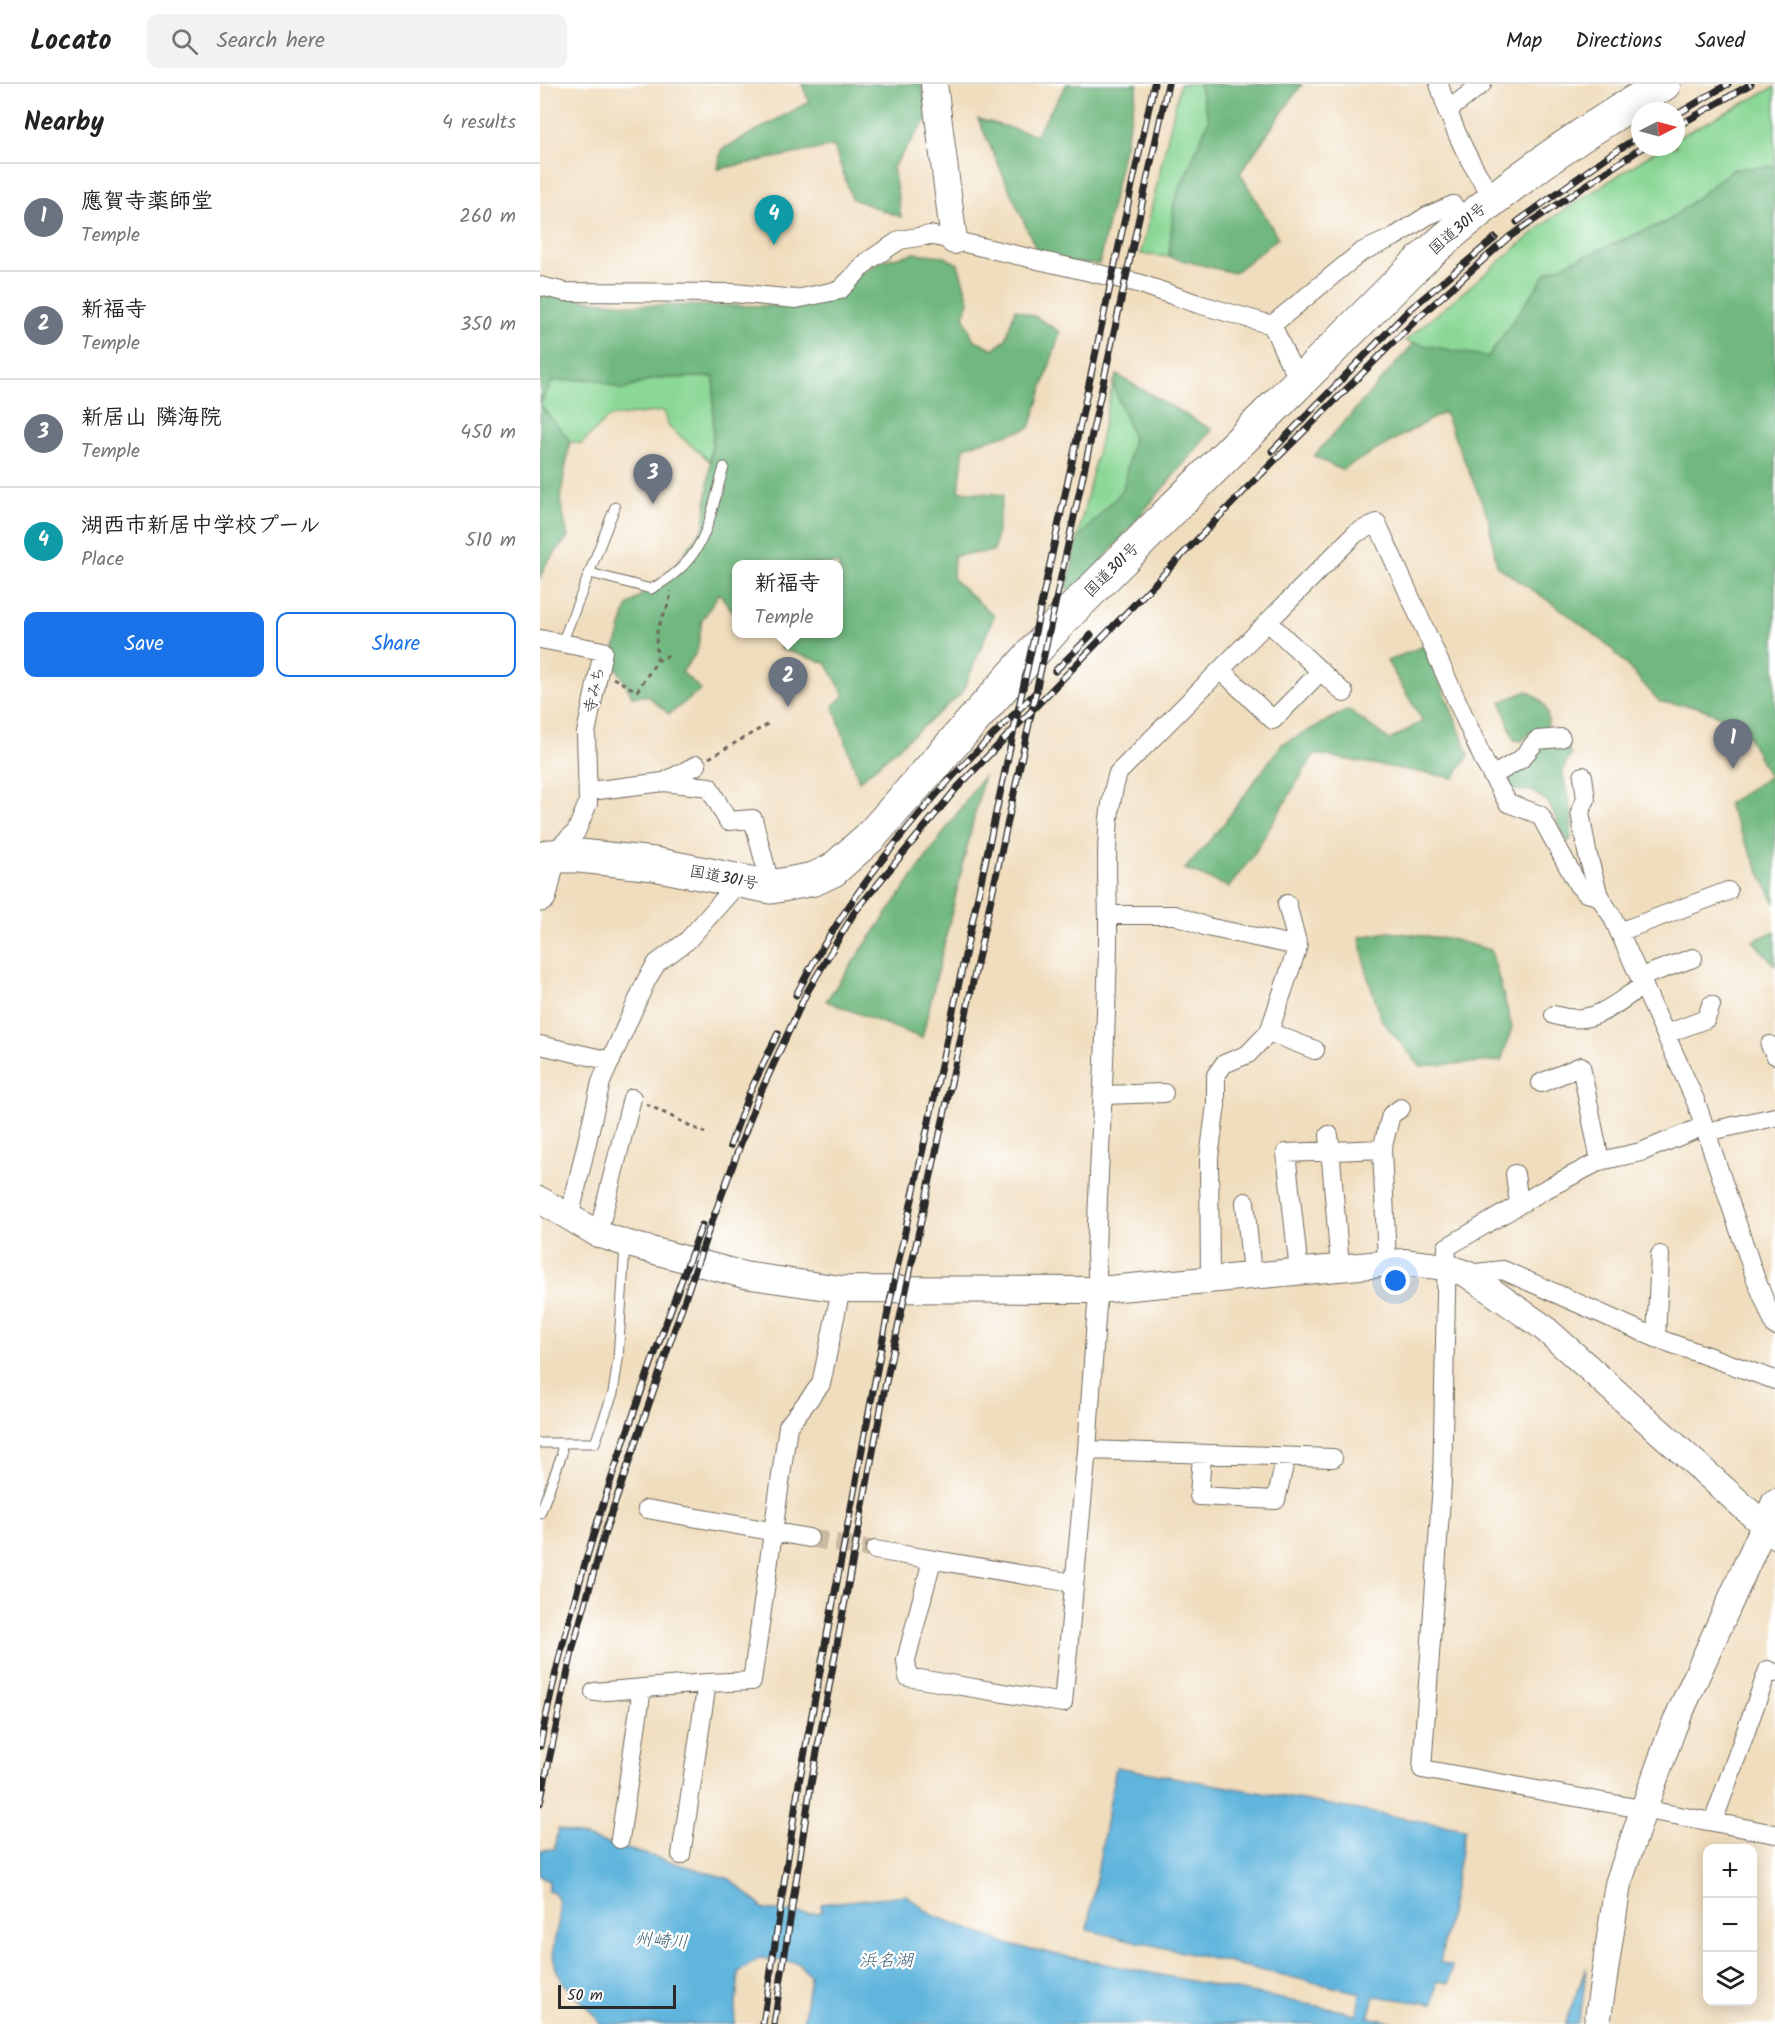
<!DOCTYPE html>
<meta charset="utf-8">
<style>
:root{--surface:#fff;--page:#f2f2f2;--text:#222;--muted:#767676;--line:#e0e0e0;--accent:#1a73e8}
body{margin:0;font-family:Kalam,"Klee One",sans-serif;background:var(--page);color:var(--text)}
.controls{position:absolute;right:18px;bottom:18px;display:grid;overflow:hidden;border-radius:12px;box-shadow:0 3px 15px #0003}
.controls button{width:54px;height:54px;display:grid;place-items:center;padding:0;border:0;border-bottom:2px solid var(--line);background:var(--surface);color:var(--text);font:30px sans-serif}
.compass{position:absolute;left:1091px;top:18px;width:54px;height:54px;border-radius:50%;background:var(--surface);box-shadow:0 3px 15px #0003;rotate:84deg}
.scale{position:absolute;left:18px;bottom:15px;width:118px;box-sizing:border-box;padding-left:6px;border:3px solid #2b2b2b;border-top:0;font-size:16px;line-height:21px;white-space:nowrap;color:#2b2b2b;-webkit-text-stroke:4px #fff;paint-order:stroke}
.you{position:absolute;left:856px;top:1197px;width:21px;height:21px;margin:-15px;border:4px solid #fff;border-radius:50%;background:#1a73e8;box-shadow:0 0 0 9px #1a73e833}
.badge{display:grid;place-items:center;width:39px;height:39px;border-radius:50%;background:var(--accent);color:#fff;font-size:20px;font-weight:700}
.pin{position:absolute;translate:-50% -50px;filter:drop-shadow(0 2px 3px #0008)}
.pin::after{content:'';position:absolute;top:32px;width:21px;height:18px;background:inherit;clip-path:polygon(0 0,100% 0,50% 100%)}
.popup{position:absolute;left:192px;top:476px;width:111px;height:78px;box-sizing:border-box;display:grid;place-content:center;border-radius:12px;background:var(--surface);filter:drop-shadow(0 2px 4px #0005);font-size:20px;white-space:nowrap;color:var(--muted)}
.popup b{font-size:22px;color:var(--text)}
.popup::after{content:'';position:absolute;left:50%;top:100%;margin-left:-12px;border:12px solid transparent;border-top-color:var(--surface)}
.list{margin:0;padding:0;list-style:none}
h2{display:flex;justify-content:space-between;align-items:center;height:78px;margin:0;padding:0 24px;font-size:26px}
h2 small{font-size:20px;font-weight:400;color:var(--muted)}
.list li{display:grid;grid-template-columns:39px 1fr auto;gap:18px;align-items:center;box-sizing:border-box;height:108px;padding:0 24px;border-top:2px solid var(--line)}
.list b{display:block;font-size:22px;white-space:nowrap}
.list p{margin:0;font-size:20px;white-space:nowrap;color:var(--muted)}
.list em{font-size:20px;font-style:normal;color:var(--muted)}
.actions{display:flex;gap:12px;padding:18px 24px}
.actions a{flex:1;padding:14px 0;border:2px solid var(--accent);border-radius:12px;text-align:center;font-size:21px;color:var(--accent)}
.actions .main{background:var(--accent);color:#fff}
.icon{flex:none;width:33px;height:33px;fill:none;stroke:currentColor;stroke-width:2;stroke-linecap:round;stroke-linejoin:round}
.map{position:relative;flex:none;width:1235px;height:1940px;overflow:hidden}
header{display:flex;align-items:center;gap:36px;box-sizing:border-box;height:84px;padding:0 30px;background:var(--surface);border-bottom:2px solid var(--line)}
header strong{font-size:28px}
nav{display:flex;gap:33px;margin-inline-start:auto;font-size:21px}
.search{width:420px;height:54px;background:var(--page);display:flex;align-items:center;gap:15px;box-sizing:border-box;padding:0 21px;border-radius:12px;color:var(--muted);font-size:22px}
main{display:flex}
aside{flex:1;background:var(--surface)}
.map>svg:first-child{display:block}
.green{fill:#8bd896;stroke:#5b8260;stroke-width:1.5}
.forest{fill:#70b87f;stroke:#4e7255;stroke-width:1.5}
.water{fill:#61b5dd;stroke:#467084;stroke-width:1.5}
.lines{fill:none;stroke-linecap:round;stroke-linejoin:round}
.street-tunnel{stroke:#c9b9a0;stroke-width:18;stroke-dasharray:18 9;stroke-linecap:butt}
.lane-casing{stroke:#70695e;stroke-width:11}
.street-casing{stroke:#70695e;stroke-width:20}
.secondary-casing{stroke:#70695e;stroke-width:28}
.highway-casing{stroke:#70695e;stroke-width:35}
.path{stroke:#70695e;stroke-width:3;stroke-dasharray:4.5 4.5;stroke-linecap:butt}
.lane{stroke:#fff;stroke-width:9}
.street{stroke:#fff;stroke-width:18}
.secondary{stroke:#fff;stroke-width:26}
.highway{stroke:#fff;stroke-width:33}
.rail-casing{stroke:#2b2b2b;stroke-width:7}
.rail{stroke:#fff;stroke-width:4.5;stroke-dasharray:14;stroke-linecap:butt}
.labels{text-anchor:middle;dominant-baseline:central;stroke-width:4.5;stroke-linejoin:round;paint-order:stroke}
.street-label{font-size:16px;fill:#2b2b2b;stroke:#fff}
.water-label{font-size:18px;font-style:italic;fill:#416272;stroke:#fff}
</style>
<header>
<strong>Locato</strong>
<div class="search"><svg class="icon" aria-label="search" viewBox="0 0 24 24"><circle cx="10" cy="10" r="6"/><path d="M15 15l6 6"/></svg>Search here</div>
<nav><a>Map</a><a>Directions</a><a>Saved</a></nav>
</header>
<main>
<aside>
<h2>Nearby<small>4 results</small></h2>
<ul class="list">
<li><span class="badge" style="background:#6b7280">1</span><div><b>應賀寺薬師堂</b><p>Temple</p></div><em>260 m</em></li>
<li><span class="badge" style="background:#6b7280">2</span><div><b>新福寺</b><p>Temple</p></div><em>350 m</em></li>
<li><span class="badge" style="background:#6b7280">3</span><div><b>新居山 隣海院</b><p>Temple</p></div><em>450 m</em></li>
<li><span class="badge" style="background:#0f9aa8">4</span><div><b>湖西市新居中学校プール</b><p>Place</p></div><em>510 m</em></li>
</ul>
<div class="actions"><a class="main">Save</a><a>Share</a></div>
</aside>
<div class="map">
<svg width="1235" height="1940" viewBox="0 0 1235 1940">
<rect width="100%" height="100%" fill="#fff"/>
<filter id="ink" filterUnits="userSpaceOnUse"><feTurbulence type="fractalNoise" baseFrequency=".0167" numOctaves="2"/><feDisplacementMap in="SourceGraphic" scale="12" xChannelSelector="R" yChannelSelector="G"/><feConvolveMatrix kernelMatrix="1 2 1 2 8 2 1 2 1" color-interpolation-filters="sRGB"/></filter>
<filter id="wash" filterUnits="userSpaceOnUse"><feTurbulence type="fractalNoise" baseFrequency=".008" numOctaves="4" result="noise"/><feDisplacementMap in="SourceGraphic" scale="24" xChannelSelector="R" yChannelSelector="G"/><feGaussianBlur stdDeviation="1.35" result="paint"/><feColorMatrix in="noise" values="0 0 0 0 0 0 0 0 0 0 0 0 0 0 0 0 0 1.4 0 .05"/><feComposite in="paint" operator="in"/></filter>
<g filter="url(#wash)">
<rect width="100%" height="100%" fill="#f0ddbd"/>
<path class="green" d="M640,0H659L669,36L634,119L629,173L601,170Z
M1235,3V82L1191,87L1128,137L1007,188L947,280L865,257L1009,136L1122,63H1136V54Z
M174,293L173,349L170,377L129,343L124,327L69,333L41,360L30,357L0,321L12,297L55,295L83,306L116,294Z
M573,300L593,354L583,406L537,456Z"/>
<path class="forest" d="M262,0H382L387,34L353,83L361,133L312,115L294,62L178,85L181,66L269,18Z
M527,0H598L559,180L501,176L438,35L496,51Z
M659,0H762L700,89L738,154L694,189L629,173L634,119L669,36Z
M1235,82V820L1187,720L1229,693L1204,644L1159,623L1120,618L1069,562L1022,526L957,482L948,433L904,328L801,386L774,372L874,259L948,273L1007,188L1128,137L1193,85Z
M375,169L403,172L418,180L429,217L424,232L433,255L454,265L466,255L475,225L496,233L520,248L490,344L424,363L419,407L463,411L454,467L414,472L413,495L454,532L422,609L319,697L293,621L305,612L286,579L240,565L239,550H299V480H197V533L179,509L162,536L157,568L142,588L161,606L129,630L108,612H92L72,575L87,523L133,484L164,443L173,349L174,293L116,294L82,306L55,295L12,297L0,321L30,357L20,416L28,453L6,480L0,495V211L94,221L261,222L341,177Z
M577,291L672,346L533,511L527,504L537,456L583,406L593,354L573,300Z
M886,561L929,671L914,694L774,670L712,773L689,803L645,785L682,742L742,660L808,626L850,656L883,637L847,577Z
M987,607C1003,615 1011,627 1007,646L990,649L982,657L974,656L961,618Z
M1023,661L1031,670L1022,687L1032,731L1031,755L1027,758L1008,718L992,707L973,706L966,698L969,692L1004,663Z
M444,691L382,954L286,917Z
M1235,847V881L1213,857Z
M849,848L911,855L951,866L972,943L961,977L880,982L842,937L827,890L820,853Z"/>
<path class="water" d="M576,1683L925,1745L900,1879L912,1882L909,1899L897,1897L893,1920L834,1912L828,1933L861,1940H263L270,1892L258,1879L220,1874L199,1888L194,1940H60C47,1915 21,1909 14,1877C9,1854 29,1828 14,1808H9V1796L0,1792V1766L14,1765L18,1745L190,1795L225,1826L267,1830L282,1828L281,1820L366,1811L392,1831L470,1861L817,1930L820,1909L547,1846Z
M1046,1884L1042,1921L1037,1940H1025Z"/>
</g>
<g filter="url(#ink)">
<g class="lines">
<path class="street-tunnel" d="M269,1454L335,1466"/>
<defs>
<path id="lane" d="M50,489L111,505C167,476 168,438 184,383
M22,559L75,423
M0,1359H55L73,1309L78,1276L85,1161
M0,1430L22,1370L21,1360"/>
<path id="street" d="M899,0C911,40 929,81 954,114
M907,27L942,0
M0,202L25,208L194,209L256,215L300,206L328,177L360,156L390,151L598,199L658,220L732,241C743,262 745,277 761,294
M732,241L821,168L854,153L887,132L913,121L926,135
M729,539L804,609
M0,555L63,567L46,649L48,719L36,748L11,770
M682,587L733,636L781,587
M952,692L981,675L997,656L1021,654
M1043,692L1046,715L1040,728L1047,768L1059,812L1072,832L1156,1018L1215,1193L1235,1242
M124,698L169,703L188,737L213,735L231,803
M50,707L124,698L157,681
M747,820L758,862
M568,831H635L667,843L758,862L729,948L708,970L684,980L676,991V1021L669,1074L670,1194
M1079,848L1188,807
M1100,893L1153,874
M1014,931C1054,943 1071,922 1104,901
M729,948L775,966
M1126,950L1166,935L1171,921
M0,961L71,977
M1230,961L1235,971
M1001,999L1041,982L1060,1077
M563,1011L624,1009
M1164,1042L1101,1068L1060,1077L1004,1106L907,1163L902,1399L882,1685L1173,1738L1228,1586L1235,1589
M1166,1048L1235,1033
M789,1051L800,1183
M975,1090L979,1120
M705,1118L712,1191
M29,1135L61,998L107,895L117,879L147,857L200,797
M58,1150L92,1014
M847,1179L842,1065L851,1031L861,1024
M759,1187L746,1069L842,1065
M927,1190L963,1186L1116,1254L1235,1296
M1116,1254L1120,1171
M547,1366L558,1206L556,1170C559,1067 566,964 568,861C569,805 561,743 578,689L816,449L837,439L945,679L968,719L1000,731L1038,801L1046,809L1059,812
M662,1371L659,1412L736,1416L746,1373
M107,1425L269,1454
M335,1466L533,1499
M392,1476L366,1576L368,1593L523,1619L547,1366L793,1374
M54,1608L167,1599
M1173,1738L1235,1750
M80,1755L102,1604
M141,1771L167,1599L212,1597L248,1342L281,1300L301,1205"/>
<path id="secondary" d="M394,0L414,157
M0,1116L58,1150L85,1159L204,1191L301,1205L558,1206L863,1178L906,1183L927,1190L1003,1243L1235,1451
M1057,1940L1078,1800L1104,1724L1133,1644L1235,1418"/>
<path id="highway" d="M0,811L9,772H40L114,780L231,803L274,795L293,786L330,753L521,537L876,181C952,111 1035,52 1124,0"/>
</defs>
<use href="#lane" class="lane-casing"/>
<use href="#street" class="street-casing"/>
<use href="#secondary" class="secondary-casing"/>
<use href="#highway" class="highway-casing"/>
<path class="path" d="M117,577C117,564 114,551 120,539C125,527 130,520 131,507
M73,594L97,607L117,577L132,570
M169,674L230,639
M106,1020L165,1049"/>
<use href="#lane" class="lane"/>
<use href="#street" class="street"/>
<use href="#secondary" class="secondary"/>
<use href="#highway" class="highway"/>
<defs>
<path id="rail" d="M1136,31L1188,0
M1136,43L1211,0
M977,138L1071,70L1100,52
M732,367L868,227L955,154
M515,587L551,551
M256,911C294,836 347,765 404,702C433,669 466,639 497,607
M190,1062L208,1012L238,949
M0,1662C34,1484 99,1311 162,1141
M0,1719L33,1563L66,1445L168,1148L217,1016L266,910L314,829L416,705L704,407L879,233L969,153L1103,63
M223,1940L259,1699L350,1217L614,0
M234,1940L271,1700L345,1303L628,0"/>
</defs>
<use href="#rail" class="rail-casing"/>
<use href="#rail" class="rail"/>
</g>
</g>
<g class="labels">
<g class="street-label">
<text transform="translate(918 145) rotate(-41)">国道301号</text>
<text transform="translate(572 486) rotate(-45)">国道301号</text>
<text transform="translate(55 606) rotate(-78)">寺みち</text>
<text transform="translate(184 794) rotate(11)">国道301号</text>
</g>
<g class="water-label">
<text transform="translate(121 1858) rotate(4)">州崎川</text>
<text x="346" y="1877">浜名湖</text>
</g>
</g>
</svg>
<div class="controls">
<button>+</button>
<button>−</button>
<button><svg class="icon" aria-label="layers" viewBox="0 0 24 24"><path d="M12 4l9 5-9 5-9-5zM3 14l9 5 9-5"/></svg></button>
</div>
<svg class="compass" viewBox="-18 -18 36 36"><path d="M0-13l5 13h-10z" fill="#e53935"/><path d="M0 13l5-13h-10z" fill="#767676"/></svg>
<div class="scale">50 m</div>
<div class="you"></div>
<div class="pin badge" style="left:1193px;top:685px;background:#6b7280">1</div>
<div class="pin badge" style="left:248px;top:623px;background:#6b7280">2</div>
<div class="popup"><b>新福寺</b>Temple</div>
<div class="pin badge" style="left:113px;top:420px;background:#6b7280">3</div>
<div class="pin badge" style="left:234px;top:161px;background:#0f9aa8">4</div>
</div>
</main>
